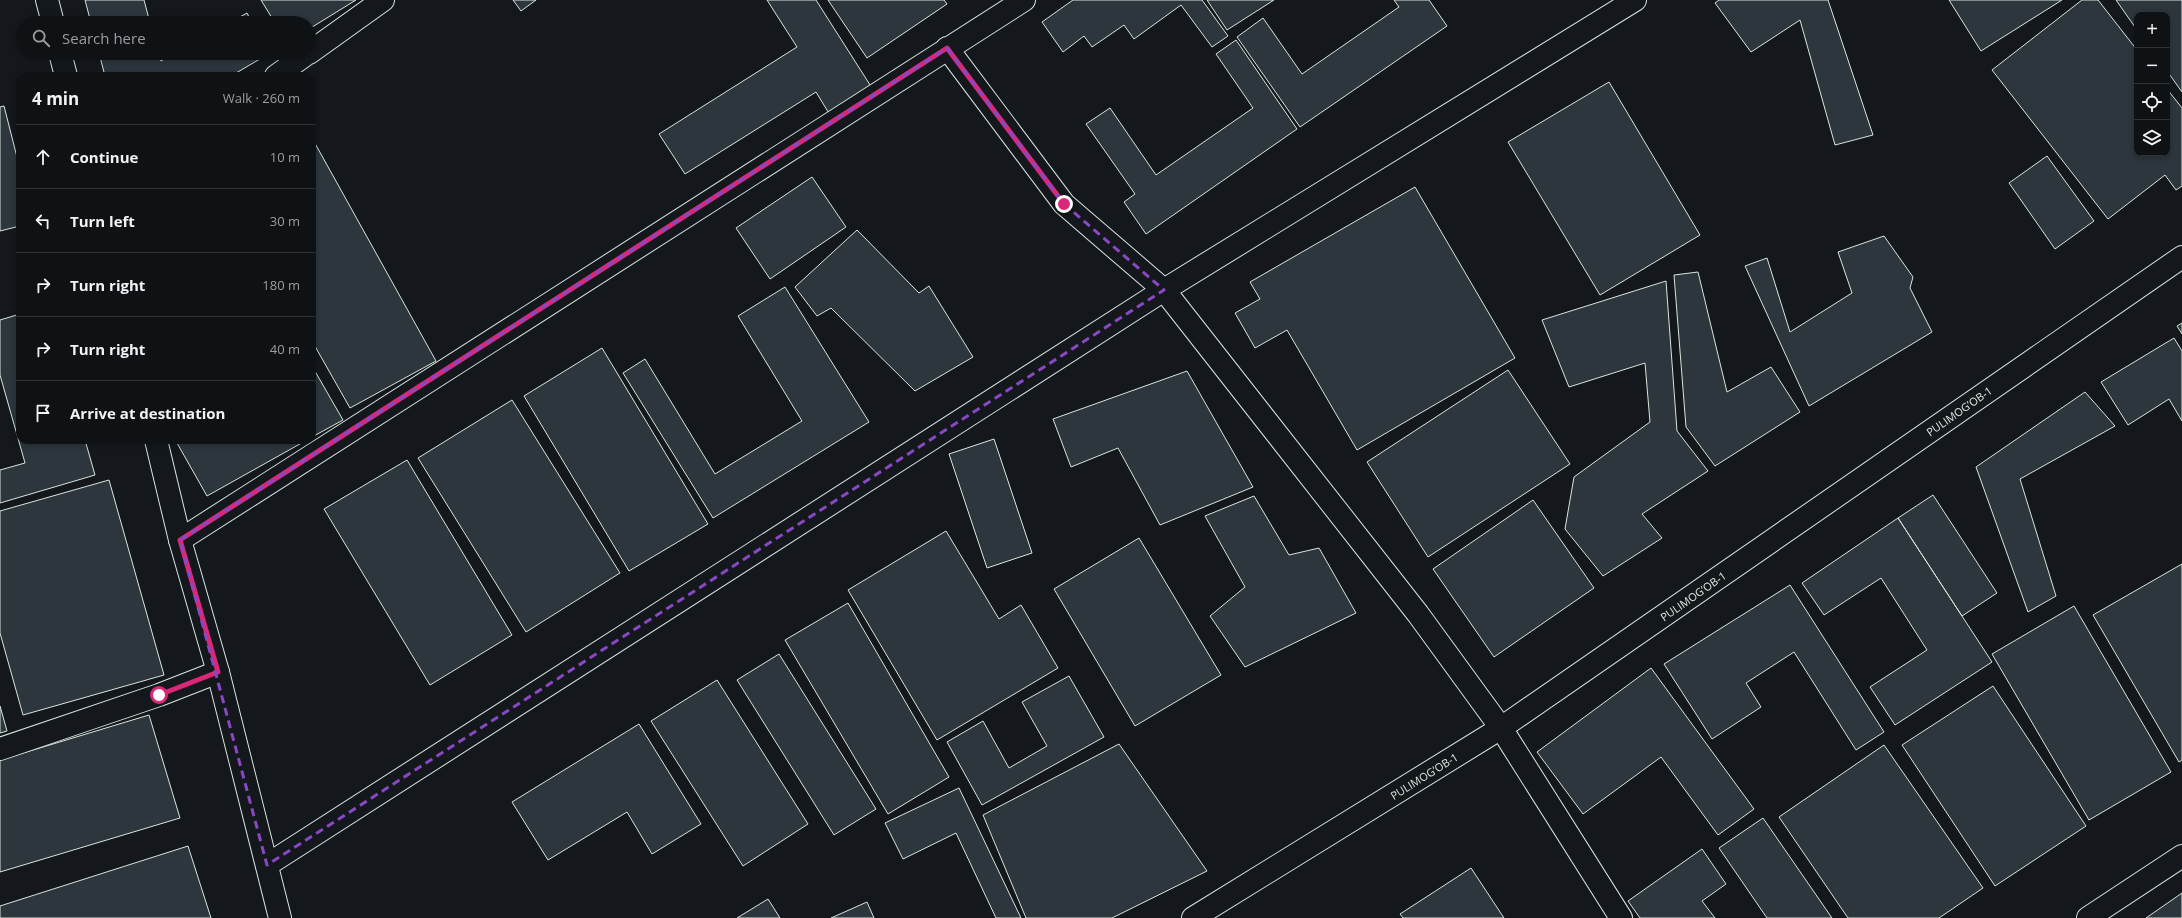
<!DOCTYPE html>
<meta charset="utf-8">
<style>
:root{--surface:#0f1215;--page:#1d2022;--text:#f1f3f6;--muted:#9b9ea0;--line:#2f3234}
body{margin:0;font-family:"Open Sans",sans-serif;background:var(--page);color:var(--text)}
.controls{position:absolute;right:12px;top:12px;display:grid;overflow:hidden;border-radius:8px;box-shadow:0 2px 6px #0003}
.controls button{width:36px;height:36px;display:grid;place-items:center;padding:0;border:0;border-bottom:1px solid var(--line);background:var(--surface);color:var(--text);font:20px sans-serif}
.stop{position:absolute;width:12px;height:12px;margin:-9px;border:3px solid #db2777;border-radius:50%;background:#fff}
.stop.end{background:#db2777;border-color:#fff;box-shadow:0 1px 4px #0008}
.list{margin:0;padding:0;list-style:none}
h2{display:flex;justify-content:space-between;align-items:center;height:52px;margin:0;padding:0 16px;font-size:17px}
h2 small{font-size:13px;font-weight:400;color:var(--muted)}
.list li{display:grid;grid-template-columns:26px 1fr auto;gap:12px;align-items:center;box-sizing:border-box;height:64px;padding:0 16px;border-top:1px solid var(--line)}
.list b{display:block;font-size:15px;white-space:nowrap}
.list em{font-size:13px;font-style:normal;color:var(--muted)}
.icon{flex:none;width:22px;height:22px;fill:none;stroke:currentColor;stroke-width:2;stroke-linecap:round;stroke-linejoin:round}
.map{position:relative;flex:none;width:2182px;height:918px;overflow:hidden}
.search{position:absolute;background:var(--surface);box-shadow:0 2px 6px #0003;left:16px;top:16px;width:300px;height:44px;display:flex;align-items:center;gap:10px;box-sizing:border-box;padding:0 14px;border-radius:22px;color:var(--muted);font-size:15px}
.panel{position:absolute;background:var(--surface);box-shadow:0 2px 6px #0003;left:16px;top:72px;width:300px;height:372px;border-radius:12px}
.map>svg:first-child{display:block}
.building{fill:#2c363c;stroke:#d8e6dc}
.lines{fill:none;stroke-linecap:round;stroke-linejoin:round}
.street-casing{stroke:#d8e6dc;stroke-width:24}
.secondary-casing{stroke:#d8e6dc;stroke-width:24}
.street{stroke:#14181c;stroke-width:22}
.secondary{stroke:#14181c;stroke-width:22}
.route{stroke:#db2777;stroke-width:5}
.marked{fill:none;stroke:#8948c3;stroke-width:3;stroke-dasharray:8 5;stroke-linejoin:round}
.labels{text-anchor:middle;dominant-baseline:central;stroke-width:3;stroke-linejoin:round;paint-order:stroke}
.street-label{font-size:11px;fill:#d8e6dc;stroke:#14181c}
</style>
<div class="map">
<svg width="2182" height="918" viewBox="0 0 2182 918">
<rect width="100%" height="100%" fill="#14181c"/>
<path class="building" d="M85,0H144L150,23H91Z
M261,0H356L309,29V23H275Z
M513,0H536L521,11Z
M767,0H816L872,88L830,115L816,92L685,174L659,134L797,47Z
M828,0H944L947,4L867,58Z
M1073,0H1202L1228,36L1212,47L1181,5L1134,39L1124,25L1092,47L1084,36L1063,52L1042,22Z
M1207,0H1274L1227,30Z
M1394,0H1429L1447,26L1300,127L1237,37L1263,18L1302,74L1399,7Z
M1719,0H1828L1873,135L1835,145L1800,20L1751,52L1715,3Z
M1949,0H2062L1981,51Z
M2082,0H2098L2137,50V153H2167V89L2182,108V186L2176,190L2165,175L2108,219L1992,70Z
M2116,0H2182V92L2167,71V15H2137V30Z
M247,13L252,23H229Z
M1236,40L1297,129L1146,234L1124,202L1135,194L1086,124L1110,108L1156,175L1253,108L1216,54Z
M99,53H159L161,61L174,53H264L265,56L231,76H105Z
M1609,82L1700,235L1600,295L1508,142Z
M4,106L20,169V226L0,231V107Z
M312,138L436,361L350,408L312,341Z
M2047,156L2094,221L2055,249L2009,183Z
M812,177L846,227L770,279L736,228Z
M1415,187L1515,358L1357,450L1287,330L1255,348L1235,313L1260,299L1250,282Z
M857,230L919,293L929,286L973,357L915,391L831,308L817,316L795,287Z
M1884,236L1913,277L1910,288L1932,332L1809,406L1745,266L1767,258L1790,332L1852,293L1838,252Z
M1698,272L1727,392L1771,367L1800,412L1715,466L1686,427L1674,275Z
M1666,281L1677,431L1708,471L1642,514L1662,538L1603,576L1565,529L1574,477L1650,422L1645,363L1569,387L1542,320Z
M785,287L869,422L713,518L623,373L645,359L715,474L802,421L738,316Z
M20,314V440H85L95,475L0,503V470L25,463L0,375V320Z
M2182,323V334L2177,326Z
M2174,338L2182,351V421L2169,399L2128,425L2101,382Z
M602,348L708,524L629,571L524,396Z
M312,366L343,420L312,437Z
M1508,370L1570,464L1428,557L1367,462Z
M1187,371L1253,487L1160,525L1118,448L1071,467L1053,419Z
M2085,392L2115,426L2020,479L2056,596L2028,612L1976,467Z
M512,400L620,573L526,632L418,458Z
M994,439L1032,553L987,568L949,454Z
M182,440H307L207,496L177,443Z
M407,460L512,635L430,685L324,509Z
M109,480L164,675L23,715L0,633V511Z
M1933,495L1997,593L1962,616L1898,518Z
M1254,496L1289,555L1319,548L1356,613L1245,667L1210,616L1245,587L1205,516Z
M1533,500L1594,588L1494,657L1433,569Z
M1898,518L1992,662L1895,725L1870,687L1927,650L1881,578L1824,615L1802,583Z
M946,531L999,619L1021,605L1058,668L937,740L848,590Z
M1139,538L1221,675L1135,726L1054,589Z
M2182,564V760L2179,762L2093,615Z
M1790,585L1884,732L1856,750L1794,652L1746,683L1761,707L1712,739L1664,664Z
M848,603L949,777L888,814L785,640Z
M2074,606L2171,772L2089,820L1992,654Z
M779,654L876,809L834,835L737,680Z
M1651,668L1754,809L1718,835L1661,757L1583,814L1537,752Z
M1069,676L1104,737L982,805L947,742L983,721L1009,768L1047,746L1022,702Z
M717,680L808,824L743,866L651,721Z
M1993,686L2086,826L1995,886L1902,745Z
M0,706L7,731L0,733Z
M149,715L180,818L0,872V760Z
M639,724L701,824L652,854L627,812L548,860L512,802Z
M1119,744L1207,871L1112,918H1026L983,815Z
M1884,745L1983,888L1939,918H1848L1779,817Z
M959,788L1021,918H996L956,833L903,859L885,823Z
M1763,818L1832,918H1767L1719,848Z
M188,846L211,918H0V906Z
M1702,849L1726,884L1702,901L1715,918H1640L1628,901Z
M1471,868L1504,918H1403L1400,914Z
M2182,893V918H2146Z
M768,899L780,918H737Z
M867,902L874,918H831Z"/>
<g class="lines">
<defs>
<path id="street" d="M947,48L1064,204L1164,290L1418,614L1501,728L1621,918
M309,53L383,0
M276,76L308,53
M180,540L1024,0
M0,749L159,695L218,672
M267,865L1164,290L1635,0
M1193,918L1501,728L2182,257
M2088,918L2182,856"/>
<path id="secondary" d="M47,0L53,23
M60,53L66,76
M156,440L180,540L218,672L280,918"/>
</defs>
<use href="#street" class="street-casing"/>
<use href="#secondary" class="secondary-casing"/>
<use href="#street" class="street"/>
<use href="#secondary" class="secondary"/>
</g>
<g class="lines">
<path class="route" d="M159,695L218,672L180,540L947,48L1064,204"/>
</g>
<path class="marked" d="M947,48L1064,204L1164,290L267,865L180,540Z"/>
<g class="labels">
<g class="street-label">
<text transform="translate(1959 411) rotate(-35)">PULIMOG’OB-1</text>
<text transform="translate(1693 596) rotate(-35)">PULIMOG’OB-1</text>
<text transform="translate(1424 776) rotate(-32)">PULIMOG’OB-1</text>
</g>
</g>
</svg>
<div class="controls">
<button>+</button>
<button>−</button>
<button><svg class="icon" aria-label="locate" viewBox="0 0 24 24"><circle cx="12" cy="12" r="6"/><path d="M12 2v4M12 18v4M2 12h4M18 12h4"/></svg></button>
<button><svg class="icon" aria-label="layers" viewBox="0 0 24 24"><path d="M12 4l9 5-9 5-9-5zM3 14l9 5 9-5"/></svg></button>
</div>
<div class="stop" style="left:159px;top:695px"></div>
<div class="stop end" style="left:1064px;top:204px"></div>
<div class="search"><svg class="icon" aria-label="search" viewBox="0 0 24 24"><circle cx="10" cy="10" r="6"/><path d="M15 15l6 6"/></svg>Search here</div>
<section class="panel">
<h2>4 min<small>Walk · 260 m</small></h2>
<ul class="list">
<li><svg class="icon" aria-label="ahead" viewBox="0 0 24 24"><path d="M12 20V5M6 11l6-6 6 6"/></svg><div><b>Continue</b></div><em>10 m</em></li>
<li><svg class="icon" aria-label="left" viewBox="0 0 24 24"><path d="M17 20v-9H6M10 6l-5 5 5 5"/></svg><div><b>Turn left</b></div><em>30 m</em></li>
<li><svg class="icon" aria-label="right" viewBox="0 0 24 24"><path d="M7 20v-9h11M14 6l5 5-5 5"/></svg><div><b>Turn right</b></div><em>180 m</em></li>
<li><svg class="icon" aria-label="right" viewBox="0 0 24 24"><path d="M7 20v-9h11M14 6l5 5-5 5"/></svg><div><b>Turn right</b></div><em>40 m</em></li>
<li><svg class="icon" aria-label="arrive" viewBox="0 0 24 24"><path d="M6 21V4h12l-3 4 3 4H6"/></svg><div><b>Arrive at destination</b></div></li>
</ul>
</section>
</div>
